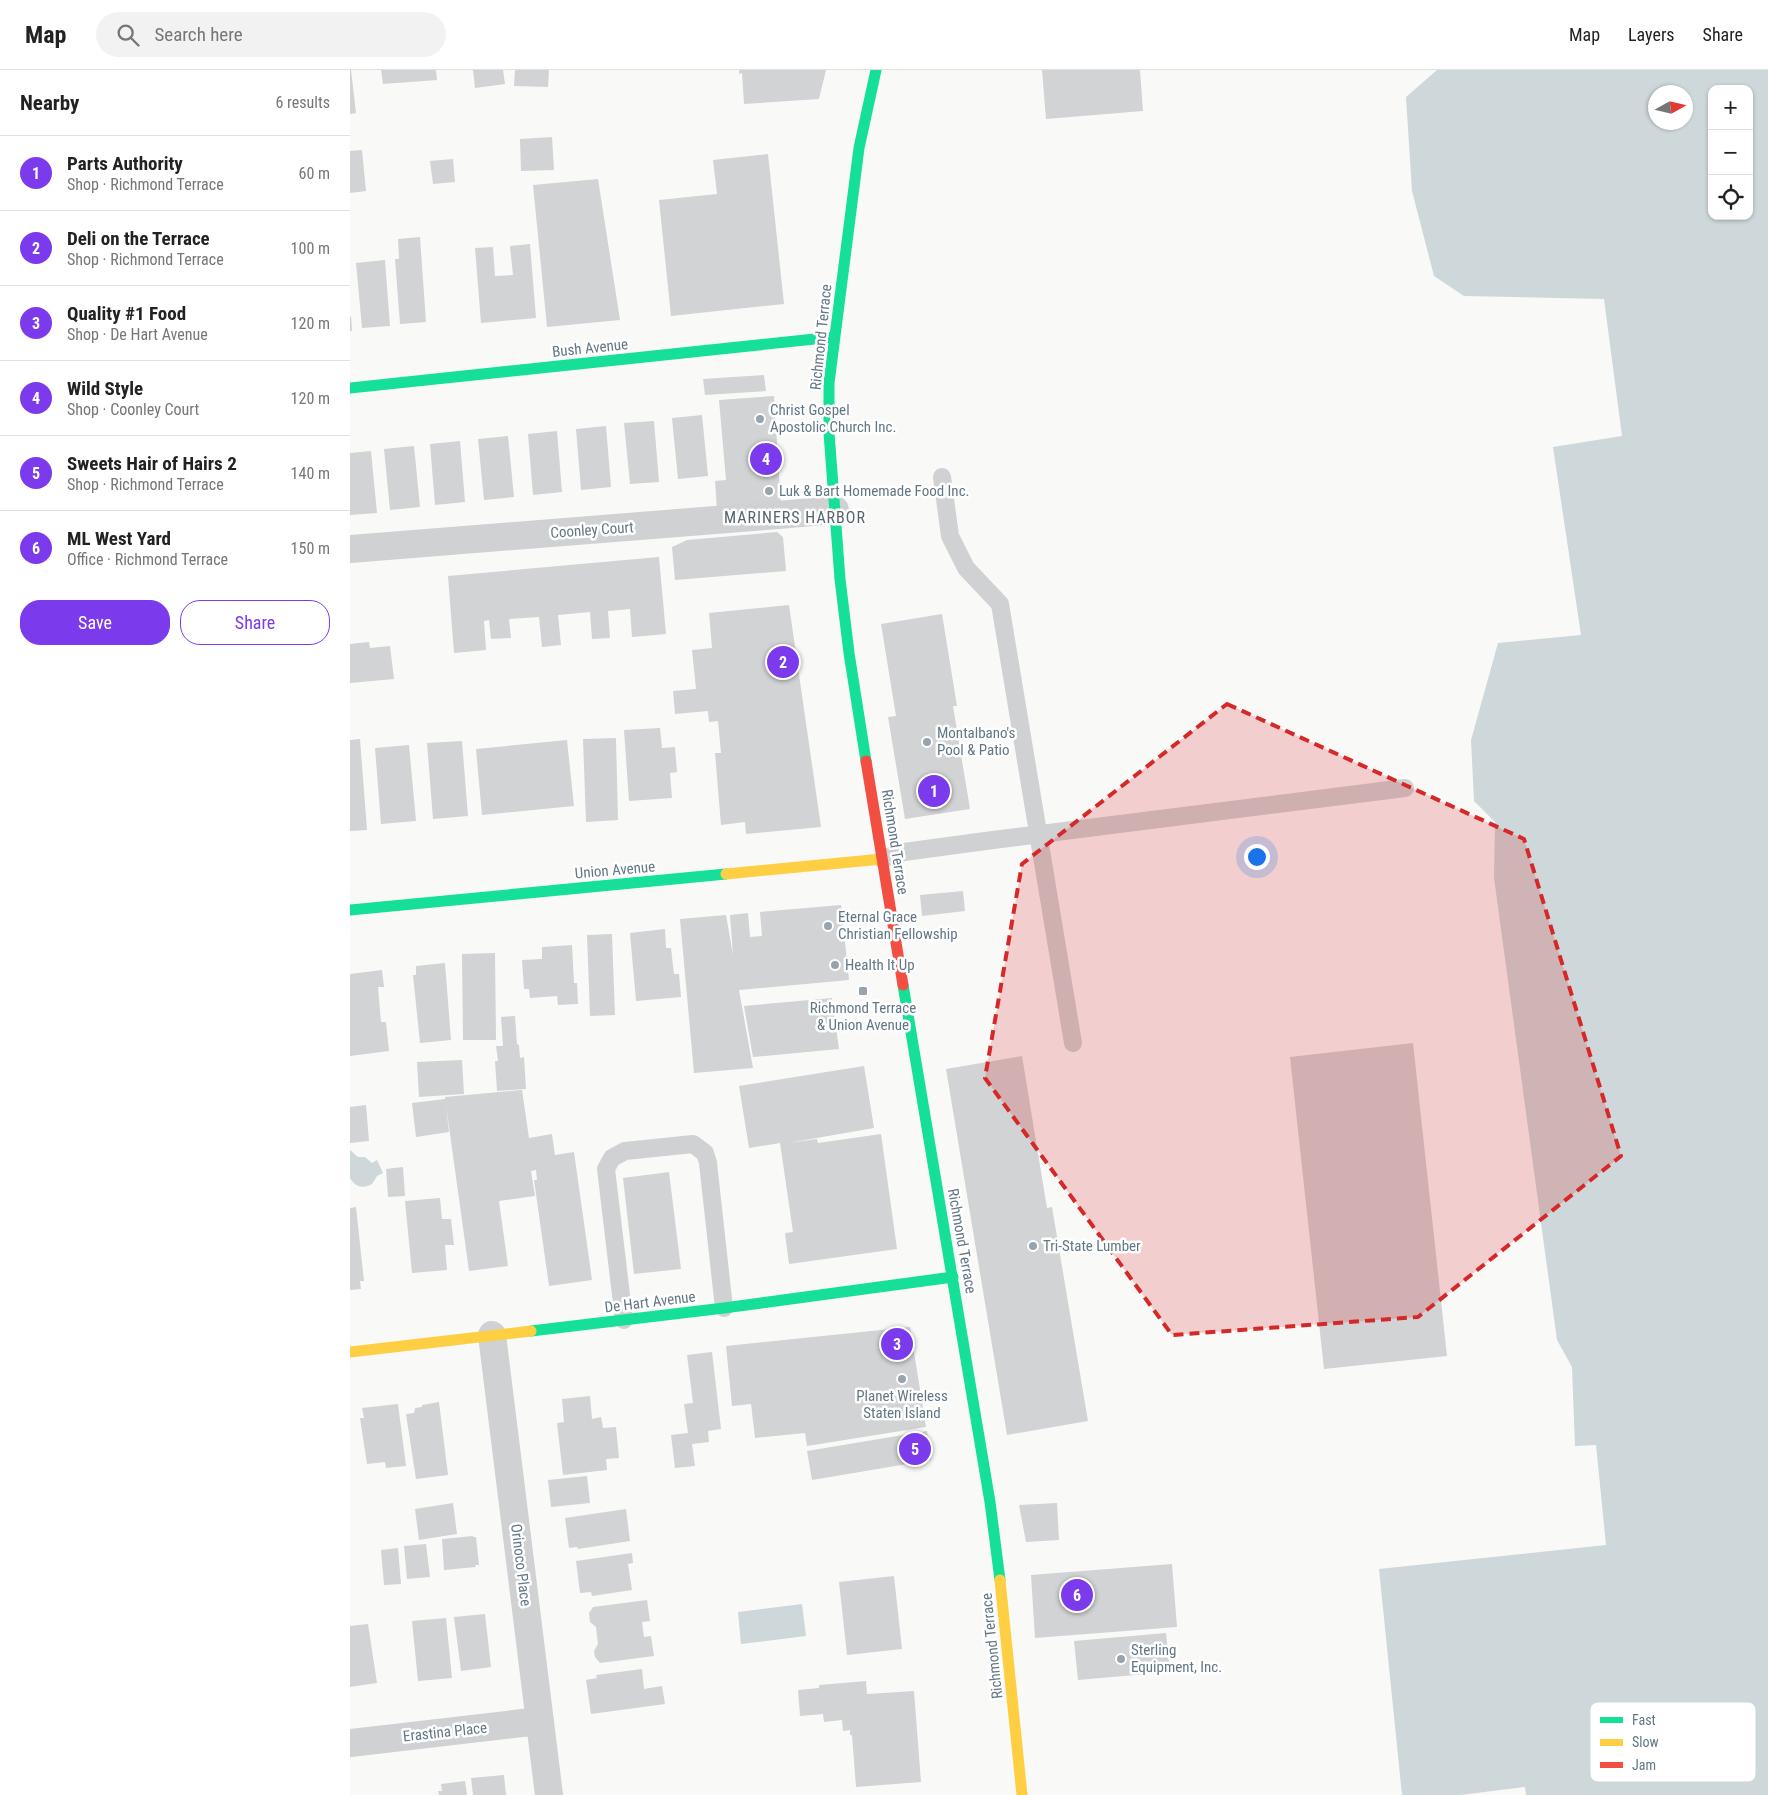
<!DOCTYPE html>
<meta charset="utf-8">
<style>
:root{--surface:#fff;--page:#f2f2f2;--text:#222;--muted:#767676;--line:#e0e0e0;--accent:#7c3aed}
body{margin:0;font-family:"Roboto Condensed",sans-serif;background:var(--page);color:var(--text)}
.controls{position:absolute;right:15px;top:15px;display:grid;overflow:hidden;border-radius:10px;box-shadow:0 1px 4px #0004}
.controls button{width:45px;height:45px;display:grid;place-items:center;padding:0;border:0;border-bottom:1px solid var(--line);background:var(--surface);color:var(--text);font:25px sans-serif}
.compass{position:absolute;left:1298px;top:15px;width:45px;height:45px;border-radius:50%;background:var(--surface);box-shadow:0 1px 4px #0004;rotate:82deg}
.you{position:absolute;left:906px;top:786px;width:18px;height:18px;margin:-12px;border:4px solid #fff;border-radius:50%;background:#1a73e8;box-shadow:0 0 0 8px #1a73e833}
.badge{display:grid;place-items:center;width:32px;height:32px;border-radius:50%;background:var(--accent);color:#fff;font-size:16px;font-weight:700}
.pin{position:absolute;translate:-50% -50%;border:2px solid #fff;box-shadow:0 1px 5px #0006}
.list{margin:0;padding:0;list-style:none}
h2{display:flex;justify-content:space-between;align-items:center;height:65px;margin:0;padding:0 20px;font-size:21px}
h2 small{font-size:16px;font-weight:400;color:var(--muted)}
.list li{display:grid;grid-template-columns:32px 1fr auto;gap:15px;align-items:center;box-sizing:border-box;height:75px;padding:0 20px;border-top:1px solid var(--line)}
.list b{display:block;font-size:19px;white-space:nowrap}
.list p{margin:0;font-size:16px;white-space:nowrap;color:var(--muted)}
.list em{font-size:16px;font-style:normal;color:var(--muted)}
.actions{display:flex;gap:10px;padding:15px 20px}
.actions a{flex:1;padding:11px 0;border:1px solid var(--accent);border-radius:20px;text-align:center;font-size:18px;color:var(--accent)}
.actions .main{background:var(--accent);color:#fff}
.icon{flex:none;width:28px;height:28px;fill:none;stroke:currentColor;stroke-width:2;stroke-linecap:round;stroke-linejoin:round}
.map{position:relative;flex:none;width:1418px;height:1725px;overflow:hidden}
header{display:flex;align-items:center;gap:30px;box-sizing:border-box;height:70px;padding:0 25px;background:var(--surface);border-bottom:1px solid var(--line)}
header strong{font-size:24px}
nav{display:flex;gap:28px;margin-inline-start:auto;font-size:18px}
.search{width:350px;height:45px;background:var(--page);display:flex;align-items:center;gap:12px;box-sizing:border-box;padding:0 18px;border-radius:28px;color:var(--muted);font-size:19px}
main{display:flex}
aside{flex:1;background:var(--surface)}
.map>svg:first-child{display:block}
.water{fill:#ced7d9;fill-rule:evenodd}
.building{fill:#d1d3d4}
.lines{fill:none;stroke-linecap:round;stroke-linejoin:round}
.lane{stroke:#cfd1d2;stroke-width:18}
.street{stroke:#cfd1d2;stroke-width:28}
.fast{stroke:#16e098;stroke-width:11}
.slow{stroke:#ffcf43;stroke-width:11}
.jam{stroke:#f24e42;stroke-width:11}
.marked{fill:#d62828;fill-opacity:0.2;stroke:#d62828;stroke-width:4;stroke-dasharray:10 6;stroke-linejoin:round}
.poi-dot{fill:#97a4ad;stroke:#fff;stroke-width:2}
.labels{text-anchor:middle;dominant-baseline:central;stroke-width:5;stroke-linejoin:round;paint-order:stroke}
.street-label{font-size:15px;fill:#627785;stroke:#fff}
.poi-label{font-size:15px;fill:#627785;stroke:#fff;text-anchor:start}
.neighbourhood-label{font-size:16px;letter-spacing:1px;fill:#55646f;stroke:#fff}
.key{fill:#fff;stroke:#d0d6da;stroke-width:1}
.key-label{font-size:14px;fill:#627785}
</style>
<header>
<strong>Map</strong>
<div class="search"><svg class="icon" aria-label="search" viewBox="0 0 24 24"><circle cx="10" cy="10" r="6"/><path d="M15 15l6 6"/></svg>Search here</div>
<nav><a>Map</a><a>Layers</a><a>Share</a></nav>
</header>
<main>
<aside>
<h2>Nearby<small>6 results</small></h2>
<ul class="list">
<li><span class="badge">1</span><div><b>Parts Authority</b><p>Shop · Richmond Terrace</p></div><em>60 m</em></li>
<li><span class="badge">2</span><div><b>Deli on the Terrace</b><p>Shop · Richmond Terrace</p></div><em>100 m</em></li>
<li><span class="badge">3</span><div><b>Quality #1 Food</b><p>Shop · De Hart Avenue</p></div><em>120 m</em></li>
<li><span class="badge">4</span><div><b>Wild Style</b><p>Shop · Coonley Court</p></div><em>120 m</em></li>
<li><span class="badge">5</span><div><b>Sweets Hair of Hairs 2</b><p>Shop · Richmond Terrace</p></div><em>140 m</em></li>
<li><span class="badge">6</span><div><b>ML West Yard</b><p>Office · Richmond Terrace</p></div><em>150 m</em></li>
</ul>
<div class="actions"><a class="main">Save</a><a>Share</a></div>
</aside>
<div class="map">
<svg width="1418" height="1725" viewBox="0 0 1418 1725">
<rect width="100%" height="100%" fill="#f9f9f8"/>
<path class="water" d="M1087,0H1418V1725H1176L1175,1717L1110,1725H1052L1029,1499L1256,1475L1246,1375L1225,1376L1222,1297L1207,1270L1144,808L1145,752L1124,731L1121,670L1148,573L1231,565L1203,377L1272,366L1254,229L1114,226L1084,206L1062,121L1056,27ZM1362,19H1399V146H1362ZM1306,22H1336V52H1306Z
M0,1080L8,1087H15L22,1093L27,1090L33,1103L27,1106L22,1114C13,1119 5,1117 0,1108Z
M452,1534L456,1566L391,1574L388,1542Z"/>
<path class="building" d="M0,0H1L6,43L0,44Z
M31,0H86L87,10L33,14Z
M123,0H153L155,14L125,18Z
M165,0H199L198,17L164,16Z
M389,0H476L469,29L394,34L392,3L389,4Z
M692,0H790L793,41L696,49Z
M202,67L204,100L171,101L170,69Z
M12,80L16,121L0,123V81Z
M418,84L434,234L321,246L309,130L367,124L363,90Z
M103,89L105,112L83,114L80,91Z
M248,109L270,250L197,257L183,115Z
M70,167L76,252L50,254L45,189H49L48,169Z
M180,174L186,248L131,253L125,178L143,177L145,206L163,205L160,176Z
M35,190L40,256L12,258L6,193Z
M1,246L2,261H0V247Z
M414,305L416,321L355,325L353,309Z
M424,326L431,435L367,440L365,411L376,410L369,330Z
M352,345L358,406L328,409L322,348Z
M304,351L309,412L280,414L274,353Z
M256,356L261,417L231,420L226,359Z
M207,361L212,422L183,425L178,364Z
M158,366L164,427L134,430L128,369Z
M110,371L115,432L85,435L80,374Z
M64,376L70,437L40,440L34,379Z
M21,381L27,443L0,445V383Z
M427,462L433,467L436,501L325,510L322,477L337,470Z
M309,487L316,564L282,567L280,539L258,541L260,568L242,569L240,542L208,545L211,575L192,577L189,547L159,549L161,568L141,569L139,550L134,551L136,580L104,583L98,506Z
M439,535L471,757L396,764L395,752L371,755L365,683H371L368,651L359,652L358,641L325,644L323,621L346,619L342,580L362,578L359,543Z
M592,544L607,636H603L620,739L555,749L538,647L546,646L531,554Z
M19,572L20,578L40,576L44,609L0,613V574Z
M310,658L312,678L325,677L327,702L320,703L322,728L279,731L274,660Z
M266,668L268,750L236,752L233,669Z
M10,669L17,760L0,761V670Z
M217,670L224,736L132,745L126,679Z
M112,671L118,746L83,749L77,673Z
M59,675L66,751L31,754L25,678Z
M613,821L615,841L572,846L570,825Z
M491,835L499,910L389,920L403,998L344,1003L330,849L376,845L383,885L380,845L398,843L400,867L412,866L410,842Z
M315,859L316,878H321L324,904H329L331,927L286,931L280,863Z
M262,864L265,945L240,946L237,865Z
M222,875L224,913H227L228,934L208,935L207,926L180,928L179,919H174L172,890L192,889V877Z
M145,883L146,970H113L112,884Z
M95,893L101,970L70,973L63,905H66V896Z
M32,900L34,917H28L31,952H36L39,981L0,986V904Z
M482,928L489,979L403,987L394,936Z
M165,946L167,974L169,975L170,988L174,987L176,1019L147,1021L145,991H148L146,976H153L151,947Z
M1063,973L1097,1286L974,1299L940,987Z
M672,986L697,1138L702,1137L738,1351L657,1365L596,999Z
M112,990L114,1024L69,1027L67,992Z
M514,996L524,1058L438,1073L467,1069L468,1073L531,1064L547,1179L439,1194L435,1163L443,1162L430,1073L399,1078L389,1016Z
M172,1020L179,1068L202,1064L205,1085L224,1082L242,1210L199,1216L184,1110H187L186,1100L181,1101L185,1126L149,1131L158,1196L119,1201L96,1035L99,1062L66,1067L62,1033L95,1029V1027Z
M16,1035L19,1071L0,1073V1037Z
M53,1097L55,1126L38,1127L36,1099Z
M319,1102L331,1199L284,1204L273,1108Z
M90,1128L92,1149H101L104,1175H95L97,1200L62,1203L55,1131Z
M6,1137L14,1211H10L11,1219L0,1220V1138Z
M560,1257L576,1357L457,1376L455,1363L405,1368L401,1334L382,1336L376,1276Z
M362,1282L371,1359L358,1361L359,1372L342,1374L345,1396L325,1398L321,1365L338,1363L334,1334L343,1333L337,1285Z
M240,1326L242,1349L251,1347L253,1358L266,1357L269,1388L256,1389L257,1400L213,1405L207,1353L214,1352L212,1329Z
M89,1332L98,1405L66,1409L56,1344L64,1343L65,1338L72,1337V1335Z
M48,1334L56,1396L36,1398L35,1392L17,1394L10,1348H14L12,1338Z
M577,1361L581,1390L462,1410L457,1381Z
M237,1406L240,1433L201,1437L198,1410Z
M103,1433L107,1464L69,1470L65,1439Z
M707,1433L709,1470L676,1472L669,1435Z
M276,1439L280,1471L228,1479L227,1477L219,1478L215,1448Z
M123,1466V1467H126L129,1495H125L126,1497L94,1500L92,1469Z
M76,1474L80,1507L57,1509L54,1476Z
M48,1478L51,1514L34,1515L31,1480Z
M282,1483L283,1493L278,1494L282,1520L242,1526L241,1522L230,1523L226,1491Z
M822,1494L827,1557L685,1568L681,1505Z
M544,1506L552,1579L497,1585L489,1512Z
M297,1530L300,1551L292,1552L294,1567L301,1566L304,1586L250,1593L245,1587L244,1581L248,1574L247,1566L246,1557L240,1552L239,1543L243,1537Z
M135,1544L141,1597L111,1601L104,1547Z
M96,1548L102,1608L68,1611L62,1551Z
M18,1554L27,1613L0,1617V1556Z
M816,1563L820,1602L728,1610L724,1571Z
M292,1599L294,1619L312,1616L315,1634L241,1644L236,1610L247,1608L246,1605Z
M516,1611L517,1624L564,1621L571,1712L506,1717L502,1665H500V1660L493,1661L492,1650L474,1652L473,1644L450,1646L448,1620L469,1618V1615Z
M154,1705L156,1725H123L121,1708Z
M115,1711L117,1725H89L88,1721H92L91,1714Z"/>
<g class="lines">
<path class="lane" d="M592,407L600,466L616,498L650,534L723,973
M532,789L554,782L643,770L1055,718
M274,1250L256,1099L262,1088L275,1081L343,1074L355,1083L358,1093L374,1238"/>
<path class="street" d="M0,479L428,445L485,440
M142,1265L199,1725
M0,1673L190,1651"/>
<path class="fast" d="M0,318L484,267
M516,691L499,583L490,509L479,363V313L509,78L526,0
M0,840L376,804
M553,915L640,1432L650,1510
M181,1261L374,1238L603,1207"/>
<path class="slow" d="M376,804L532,789
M0,1282L181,1261
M650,1510L672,1725"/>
<path class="jam" d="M516,691L553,915"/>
</g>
<path class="marked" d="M877,634L1174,769L1271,1086L1068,1247L822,1265L635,1008L672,794Z"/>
<g class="poi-dot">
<circle cx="410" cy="349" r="5"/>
<circle cx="419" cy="421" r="5"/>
<circle cx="577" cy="672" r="5"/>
<circle cx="478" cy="856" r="5"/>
<circle cx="485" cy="895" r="5"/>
<rect x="508" y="916" width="10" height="10" rx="2.5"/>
<circle cx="683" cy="1176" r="5"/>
<circle cx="552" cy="1309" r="5"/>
<circle cx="771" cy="1589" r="5"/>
</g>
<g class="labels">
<g class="street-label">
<text transform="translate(471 267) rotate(-84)">Richmond Terrace</text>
<text transform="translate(240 278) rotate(-6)">Bush Avenue</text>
<text transform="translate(242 460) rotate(-4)">Coonley Court</text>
<text transform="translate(545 772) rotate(81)">Richmond Terrace</text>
<text transform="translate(265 800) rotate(-5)">Union Avenue</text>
<text transform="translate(612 1171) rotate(80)">Richmond Terrace</text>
<text transform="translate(300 1232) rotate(-7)">De Hart Avenue</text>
<text transform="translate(171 1495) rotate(83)">Orinoco Place</text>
<text transform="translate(642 1576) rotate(-96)">Richmond Terrace</text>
<text transform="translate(95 1662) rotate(-6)">Erastina Place</text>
</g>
<g class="poi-label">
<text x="420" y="340">Christ Gospel<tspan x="420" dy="17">Apostolic Church Inc.</tspan></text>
<text x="429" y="421">Luk &amp; Bart Homemade Food Inc.</text>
<text x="587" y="663">Montalbano's<tspan x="587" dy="17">Pool &amp; Patio</tspan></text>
<text x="488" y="847">Eternal Grace<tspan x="488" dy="17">Christian Fellowship</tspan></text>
<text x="495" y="895">Health It Up</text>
<text x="513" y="938" text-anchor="middle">Richmond Terrace<tspan x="513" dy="17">&amp; Union Avenue</tspan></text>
<text x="693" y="1176">Tri-State Lumber</text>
<text x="552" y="1326" text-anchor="middle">Planet Wireless<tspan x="552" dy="17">Staten Island</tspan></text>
<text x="781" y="1580">Sterling<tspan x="781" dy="17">Equipment, Inc.</tspan></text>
</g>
<g class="neighbourhood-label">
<text x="445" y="447">MARINERS HARBOR</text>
</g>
</g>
<rect x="1240" y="1632" width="166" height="80" rx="8" class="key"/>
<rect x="1250" y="1647" width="23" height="6" fill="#16e098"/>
<rect x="1250" y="1669" width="23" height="7" fill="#ffcf43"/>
<rect x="1250" y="1692" width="23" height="6" fill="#f24e42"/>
<g class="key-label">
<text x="1282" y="1655">Fast</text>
<text x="1282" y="1677">Slow</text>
<text x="1282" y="1700">Jam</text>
</g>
</svg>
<div class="controls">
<button>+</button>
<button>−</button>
<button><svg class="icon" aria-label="locate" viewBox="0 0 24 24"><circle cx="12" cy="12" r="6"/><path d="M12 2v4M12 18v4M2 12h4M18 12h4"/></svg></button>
</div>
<svg class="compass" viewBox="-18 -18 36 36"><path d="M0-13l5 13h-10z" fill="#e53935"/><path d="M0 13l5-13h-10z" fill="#767676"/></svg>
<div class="you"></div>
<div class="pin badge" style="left:584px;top:721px">1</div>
<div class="pin badge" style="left:433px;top:592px">2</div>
<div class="pin badge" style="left:547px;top:1274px">3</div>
<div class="pin badge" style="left:416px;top:389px">4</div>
<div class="pin badge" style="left:565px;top:1379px">5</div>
<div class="pin badge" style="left:727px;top:1525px">6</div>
</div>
</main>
